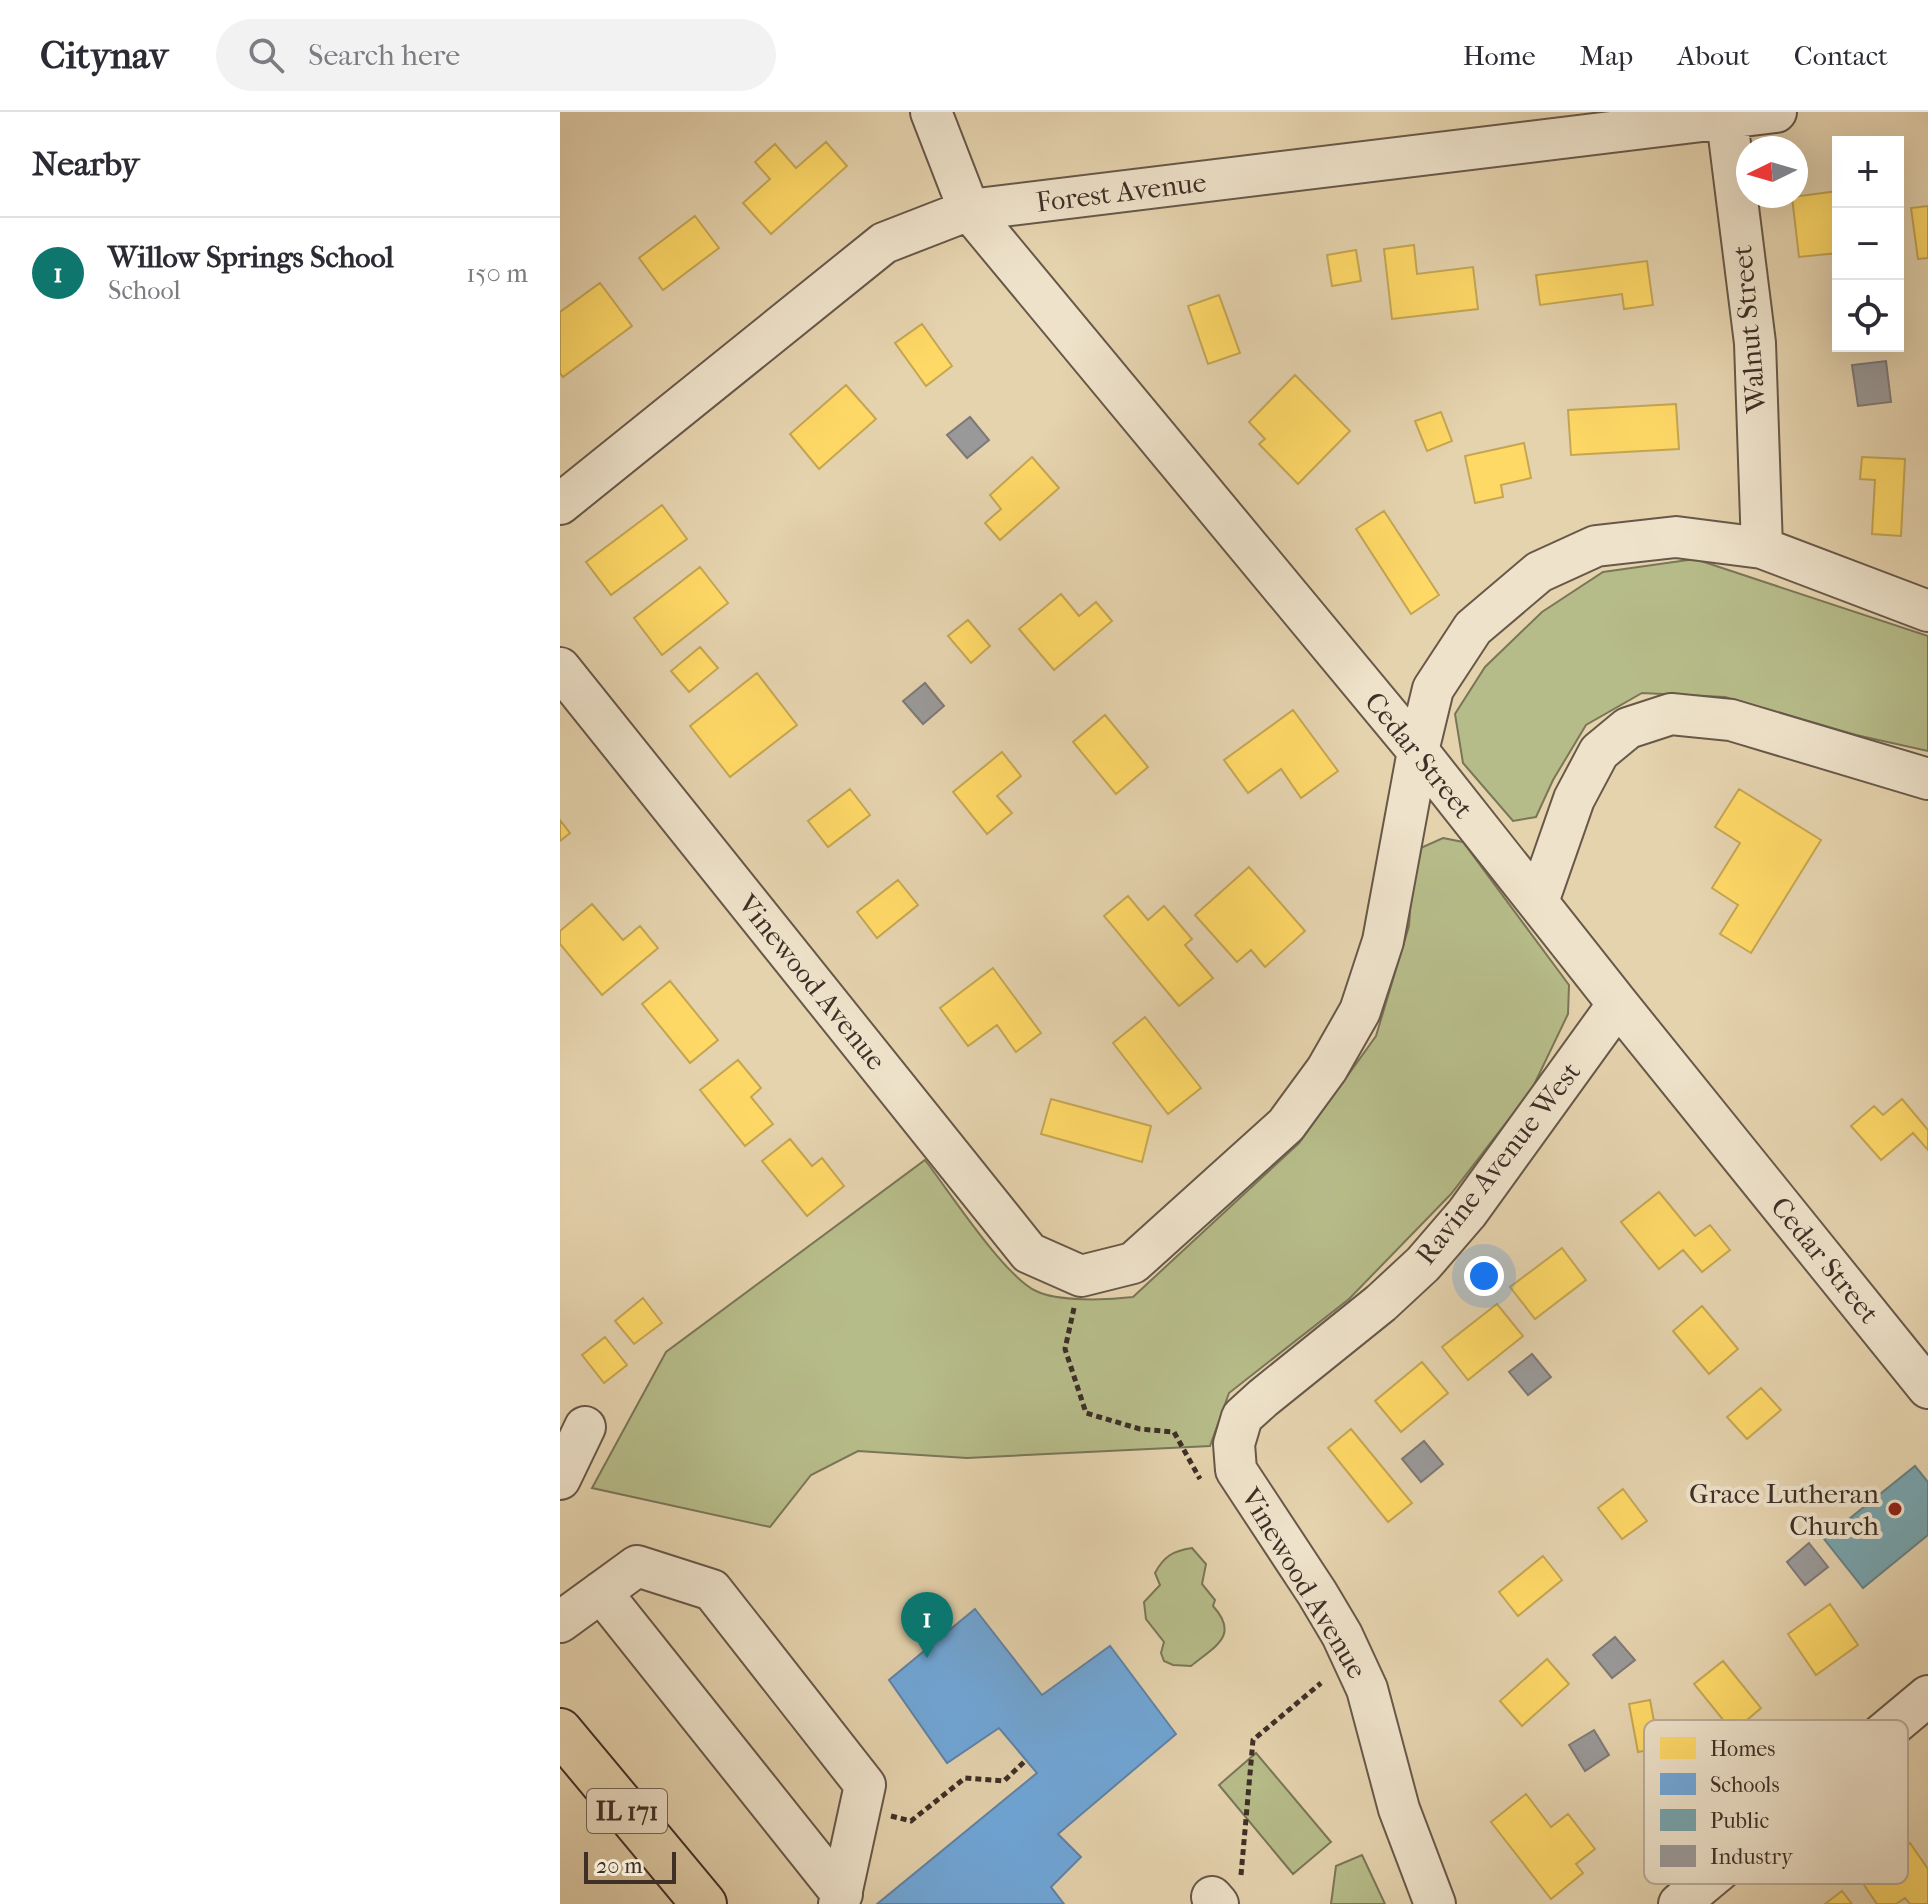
<!DOCTYPE html>
<meta charset="utf-8">
<style>
:root{--surface:#fff;--page:#f2f2f3;--text:#2b2b33;--muted:#7c7c81;--line:#e1e1e2;--accent:#0f766e}
body{margin:0;font-family:"IM FELL French Canon",serif;background:var(--page);color:var(--text)}
.controls{position:absolute;right:24px;top:24px;display:grid;overflow:hidden;border-radius:0px;box-shadow:0 8px 32px #0002}
.controls button{width:72px;height:72px;display:grid;place-items:center;padding:0;border:0;border-bottom:2px solid var(--line);background:var(--surface);color:var(--text);font:40px sans-serif}
.compass{position:absolute;left:1176px;top:24px;width:72px;height:72px;border-radius:50%;background:var(--surface);box-shadow:0 8px 32px #0002;rotate:265deg}
.scale{position:absolute;left:24px;bottom:20px;width:92px;box-sizing:border-box;padding-left:8px;border:4px solid #3e2f27;border-top:0;font-size:22px;line-height:28px;white-space:nowrap;color:#3e2f27;-webkit-text-stroke:6px #eee2ca;paint-order:stroke}
.you{position:absolute;left:924px;top:1164px;width:28px;height:28px;margin:-20px;border:6px solid #fff;border-radius:50%;background:#1a73e8;box-shadow:0 0 0 12px #1a73e833}
.badge{display:grid;place-items:center;width:52px;height:52px;border-radius:50%;background:var(--accent);color:#fff;font-size:26px;font-weight:700}
.pin{position:absolute;translate:-50% -66px;filter:drop-shadow(0 2px 4px #0008)}
.pin::after{content:'';position:absolute;top:42px;width:28px;height:24px;background:inherit;clip-path:polygon(0 0,100% 0,50% 100%)}
.list{margin:0;padding:0;list-style:none}
h2{display:flex;justify-content:space-between;align-items:center;height:104px;margin:0;padding:0 32px;font-size:34px}
h2 small{font-size:26px;font-weight:400;color:var(--muted)}
.list li{display:grid;grid-template-columns:52px 1fr auto;gap:24px;align-items:center;box-sizing:border-box;height:112px;padding:0 32px;border-top:2px solid var(--line)}
.list b{display:block;font-size:30px;white-space:nowrap}
.list p{margin:0;font-size:26px;white-space:nowrap;color:var(--muted)}
.list em{font-size:26px;font-style:normal;color:var(--muted)}
.icon{flex:none;width:44px;height:44px;fill:none;stroke:currentColor;stroke-width:2;stroke-linecap:round;stroke-linejoin:round}
.map{position:relative;flex:none;width:1368px;height:1792px;overflow:hidden}
header{display:flex;align-items:center;gap:48px;box-sizing:border-box;height:112px;padding:0 40px;background:var(--surface);border-bottom:2px solid var(--line)}
header strong{font-size:38px}
nav{display:flex;gap:44px;margin-inline-start:auto;font-size:28px}
.search{width:560px;height:72px;background:var(--page);display:flex;align-items:center;gap:20px;box-sizing:border-box;padding:0 28px;border-radius:44px;color:var(--muted);font-size:30px}
main{display:flex}
aside{flex:1;background:var(--surface)}
.map>svg:first-child{display:block}
.green{fill:#b6bc89;stroke:#7a7658;stroke-width:2}
.homes{fill:#ffd966;stroke:#c5a653;stroke-width:2}
.schools{fill:#6fa8dc;stroke:#6084a6;stroke-width:2}
.public{fill:#76a5af;stroke:#658286;stroke-width:2}
.industry{fill:#999;stroke:#7e7977;stroke-width:2}
.lines{fill:none;stroke-linecap:round;stroke-linejoin:round}
.minor-casing{stroke:#685849;stroke-width:44}
.major-casing{stroke:#3e2f27;stroke-width:48}
.path{stroke:#3e2f27;stroke-width:5;stroke-dasharray:6 4;stroke-linecap:butt}
.minor{stroke:#eee2ca;stroke-width:40}
.major{stroke:#e5d3ae;stroke-width:44}
.poi-dot{fill:#8f2418;stroke:#eee2ca;stroke-width:3}
.labels{text-anchor:middle;dominant-baseline:central;stroke-width:8;stroke-linejoin:round;paint-order:stroke}
.shield{fill:#eee2ca;stroke:#736558;stroke-width:2}
.shield-label{font-size:26px;font-weight:bold;fill:#3e2f27}
.street-label{font-size:28px;fill:#3e2f27;stroke:#eee2ca}
.poi-label{font-size:28px;fill:#3e2f27;stroke:#eee2ca;text-anchor:end}
.key{fill:#eee2ca;stroke:#b9ac99;stroke-width:2}
.key-label{font-size:22px;fill:#3e2f27}
</style>
<header>
<strong>Citynav</strong>
<div class="search"><svg class="icon" aria-label="search" viewBox="0 0 24 24"><circle cx="10" cy="10" r="6"/><path d="M15 15l6 6"/></svg>Search here</div>
<nav><a>Home</a><a>Map</a><a>About</a><a>Contact</a></nav>
</header>
<main>
<aside>
<h2>Nearby<small></small></h2>
<ul class="list">
<li><span class="badge">1</span><div><b>Willow Springs School</b><p>School</p></div><em>150 m</em></li>
</ul>
</aside>
<div class="map">
<svg width="1368" height="1792" viewBox="0 0 1368 1792">
<rect width="100%" height="100%" fill="#e5d3ae"/>
<filter id="stains"><feTurbulence type="fractalNoise" baseFrequency=".0025" numOctaves="4"/><feColorMatrix values="0 0 0 0 .2 0 0 0 0 .09 0 0 0 0 .02 0 0 0 .5 -.17"/></filter>
<radialGradient id="worn" r=".72"><stop offset=".6" stop-color="#630" stop-opacity="0"/><stop offset="1" stop-color="#630" stop-opacity=".3"/></radialGradient>
<path class="green" d="M1135,447L1368,524V639L1296,623L1165,585L1082,581L1026,613L993,668L976,705L953,709L903,651L895,602L925,555L982,500L1043,460Z
M883,726L903,730L1009,873L1008,902L972,977L891,1082L789,1187L669,1281L650,1334L407,1346L298,1339L251,1363L210,1415L32,1376L106,1240L365,1048C389,1079 444,1164 476,1179C498,1190 548,1188 573,1185L739,1031L816,924L849,814L854,739Z
M632,1436L646,1452L642,1472L655,1488L653,1494C680,1524 655,1534 631,1554L613,1553L604,1549L601,1541L604,1530L586,1507L584,1490L600,1473L595,1461C604,1444 613,1439 632,1436Z
M696,1641L771,1730L733,1762L659,1673Z
M802,1743L825,1792H771L776,1754Z"/>
<path class="homes" d="M266,30L287,54L211,122L183,91L210,67L195,50L215,32L236,56Z
M1278,79V141L1239,145L1232,85Z
M1368,94V146L1358,147L1351,96Z
M135,104L159,136L103,178L79,146Z
M854,133L857,162L913,155L918,197L832,207L824,137Z
M796,138L801,169L772,174L767,143Z
M1087,149L1093,193L1064,197L1062,182L980,193L976,163Z
M40,171L72,214L3,265L0,261V200Z
M659,183L680,241L648,252L628,194Z
M362,212L392,254L366,274L335,231Z
M735,263L790,319L738,372L699,332L705,327L689,310Z
M286,273L316,307L259,357L230,322Z
M1116,292L1119,337L1011,343L1008,298Z
M881,300L892,329L867,339L855,309Z
M964,331L971,366L941,373L943,385L915,391L905,344Z
M472,345L499,376L440,428L425,411L441,397L430,383Z
M1302,345L1345,347L1341,424L1312,422L1315,368L1300,367Z
M102,393L127,427L51,483L26,450Z
M824,399L879,483L851,502L796,417Z
M140,455L168,491L102,543L74,506Z
M501,482L519,504L536,490L552,509L494,558L459,517Z
M408,508L430,534L411,551L388,524Z
M140,535L158,556L129,580L111,559Z
M197,561L237,613L170,665L130,614Z
M733,598L778,659L741,686L721,657L688,681L664,648Z
M545,603L588,655L556,682L513,630Z
M442,640L461,664L437,684L452,701L427,722L393,680Z
M290,677L310,703L268,735L248,709Z
M1179,677L1261,728L1191,841L1160,822L1178,793L1152,776L1180,731L1155,715Z
M0,708L10,721L0,729Z
M689,755L745,819L705,855L691,838L677,850L635,803Z
M338,768L358,793L317,826L297,800Z
M568,784L588,808L604,794L632,827L625,833L653,866L619,894L544,804Z
M32,792L63,828L80,814L98,836L42,883L0,832V819Z
M433,856L481,921L456,940L437,913L408,934L380,896Z
M110,869L158,928L130,951L82,892Z
M585,905L641,976L608,1002L553,931Z
M178,948L201,976L191,985L213,1012L185,1034L140,978Z
M491,987L591,1014L582,1050L481,1022Z
M1342,987L1368,1018V1038L1353,1021L1321,1048L1291,1014L1314,994L1323,1003Z
M230,1027L252,1054L262,1046L284,1074L247,1104L202,1049Z
M1099,1080L1135,1124L1150,1113L1170,1138L1142,1160L1123,1138L1099,1157L1061,1110Z
M1002,1136L1026,1168L975,1207L950,1175Z
M83,1186L102,1211L74,1232L55,1209Z
M937,1192L963,1224L908,1268L882,1235Z
M1142,1194L1178,1237L1149,1262L1113,1219Z
M45,1225L67,1253L44,1271L22,1243Z
M862,1250L888,1281L841,1320L815,1289Z
M1201,1276L1221,1298L1187,1327L1167,1305Z
M791,1317L852,1391L828,1410L768,1336Z
M1063,1377L1087,1409L1062,1427L1038,1396Z
M983,1444L1002,1468L958,1504L939,1480Z
M1270,1492L1298,1533L1256,1563L1228,1522Z
M987,1547L1009,1572L962,1614L940,1589Z
M1163,1549L1201,1596L1173,1620L1134,1572Z
M1090,1588L1099,1636L1078,1640L1069,1592Z
M966,1682L991,1715L1008,1702L1035,1737L1016,1752L1023,1761L991,1787L931,1710Z
M1350,1731L1368,1757V1792H1350L1345,1786L1336,1792H1317L1300,1767Z
M1282,1779L1292,1792H1265Z"/>
<path class="schools" d="M415,1497L482,1583L550,1534L616,1622L498,1722L521,1745L491,1775L504,1792H317L477,1661L439,1616L387,1651L329,1568Z"/>
<path class="public" d="M1355,1354L1368,1370V1423L1303,1476L1264,1427Z"/>
<path class="industry" d="M1326,249L1331,290L1298,294L1292,253Z
M410,305L429,328L407,346L387,323Z
M365,571L384,594L363,612L343,589Z
M972,1242L991,1265L968,1283L949,1260Z
M864,1329L883,1352L861,1370L842,1347Z
M1249,1431L1268,1455L1245,1473L1227,1450Z
M1055,1525L1075,1548L1052,1566L1033,1543Z
M1034,1618L1049,1643L1025,1659L1009,1633Z"/>
<g class="lines">
<defs>
<path id="minor" d="M371,0L409,98L858,639L1058,892L1368,1276
M1166,0L1195,231L1202,436
M0,392L324,131L409,98L1216,0
M0,556L469,1141L521,1164L573,1151L726,1013L767,957L800,899L823,829L858,639L873,577L913,516L979,460L1036,434L1116,425L1202,436L1368,499
M978,790L1014,687L1039,640L1068,616L1111,602L1171,608L1368,667
M0,1367L25,1315
M41,1480L282,1782
M0,1510L77,1454L152,1478L305,1673L279,1792
M652,1785L658,1792
M875,1792L839,1697L807,1577L782,1523L757,1481L676,1358L674,1332L682,1305L703,1286L821,1191L863,1152L907,1101L1058,892
M1119,1792L1368,1584"/>
<path id="major" d="M0,1619L144,1792"/>
</defs>
<use href="#minor" class="minor-casing"/>
<use href="#major" class="major-casing"/>
<path class="path" d="M514,1196L505,1237L526,1301L580,1317L614,1320L640,1367
M331,1704L351,1709L405,1666L444,1669L466,1648
M681,1763L693,1628L761,1571"/>
<use href="#minor" class="minor"/>
<use href="#major" class="major"/>
</g>
<circle class="poi-dot" cx="1335" cy="1397" r="8"/>
<g class="labels">
<rect class="shield" x="27" y="1677" width="80" height="44" rx="6"/>
<g class="shield-label">
<text x="67" y="1699">IL 171</text>
</g>
<g class="street-label">
<text transform="translate(561 80) rotate(-7)">Forest Avenue</text>
<text transform="translate(1189 217) rotate(-95)">Walnut Street</text>
<text transform="translate(859 643) rotate(51)">Cedar Street</text>
<text transform="translate(252 870) rotate(51)">Vinewood Avenue</text>
<text transform="translate(938 1051) rotate(-52)">Ravine Avenue West</text>
<text transform="translate(1265 1148) rotate(51)">Cedar Street</text>
<text transform="translate(744 1471) rotate(59)">Vinewood Avenue</text>
</g>
<g class="poi-label">
<text x="1319" y="1381">Grace Lutheran<tspan x="1319" dy="32">Church</tspan></text>
</g>
</g>
<rect x="1084" y="1608" width="264" height="164" rx="12" class="key"/>
<rect x="1100" y="1625" width="36" height="22" fill="#ffd966"/>
<rect x="1100" y="1661" width="36" height="22" fill="#6fa8dc"/>
<rect x="1100" y="1697" width="36" height="22" fill="#76a5af"/>
<rect x="1100" y="1733" width="36" height="22" fill="#999"/>
<g class="key-label">
<text x="1150" y="1644">Homes</text>
<text x="1150" y="1680">Schools</text>
<text x="1150" y="1716">Public</text>
<text x="1150" y="1752">Industry</text>
</g>
<rect width="100%" height="100%" filter="url(#stains)"/>
<rect width="100%" height="100%" fill="url(#worn)"/>
</svg>
<div class="controls">
<button>+</button>
<button>−</button>
<button><svg class="icon" aria-label="locate" viewBox="0 0 24 24"><circle cx="12" cy="12" r="6"/><path d="M12 2v4M12 18v4M2 12h4M18 12h4"/></svg></button>
</div>
<svg class="compass" viewBox="-18 -18 36 36"><path d="M0-13l5 13h-10z" fill="#e53935"/><path d="M0 13l5-13h-10z" fill="#7c7c81"/></svg>
<div class="scale">20 m</div>
<div class="you"></div>
<div class="pin badge" style="left:367px;top:1546px">1</div>
</div>
</main>
